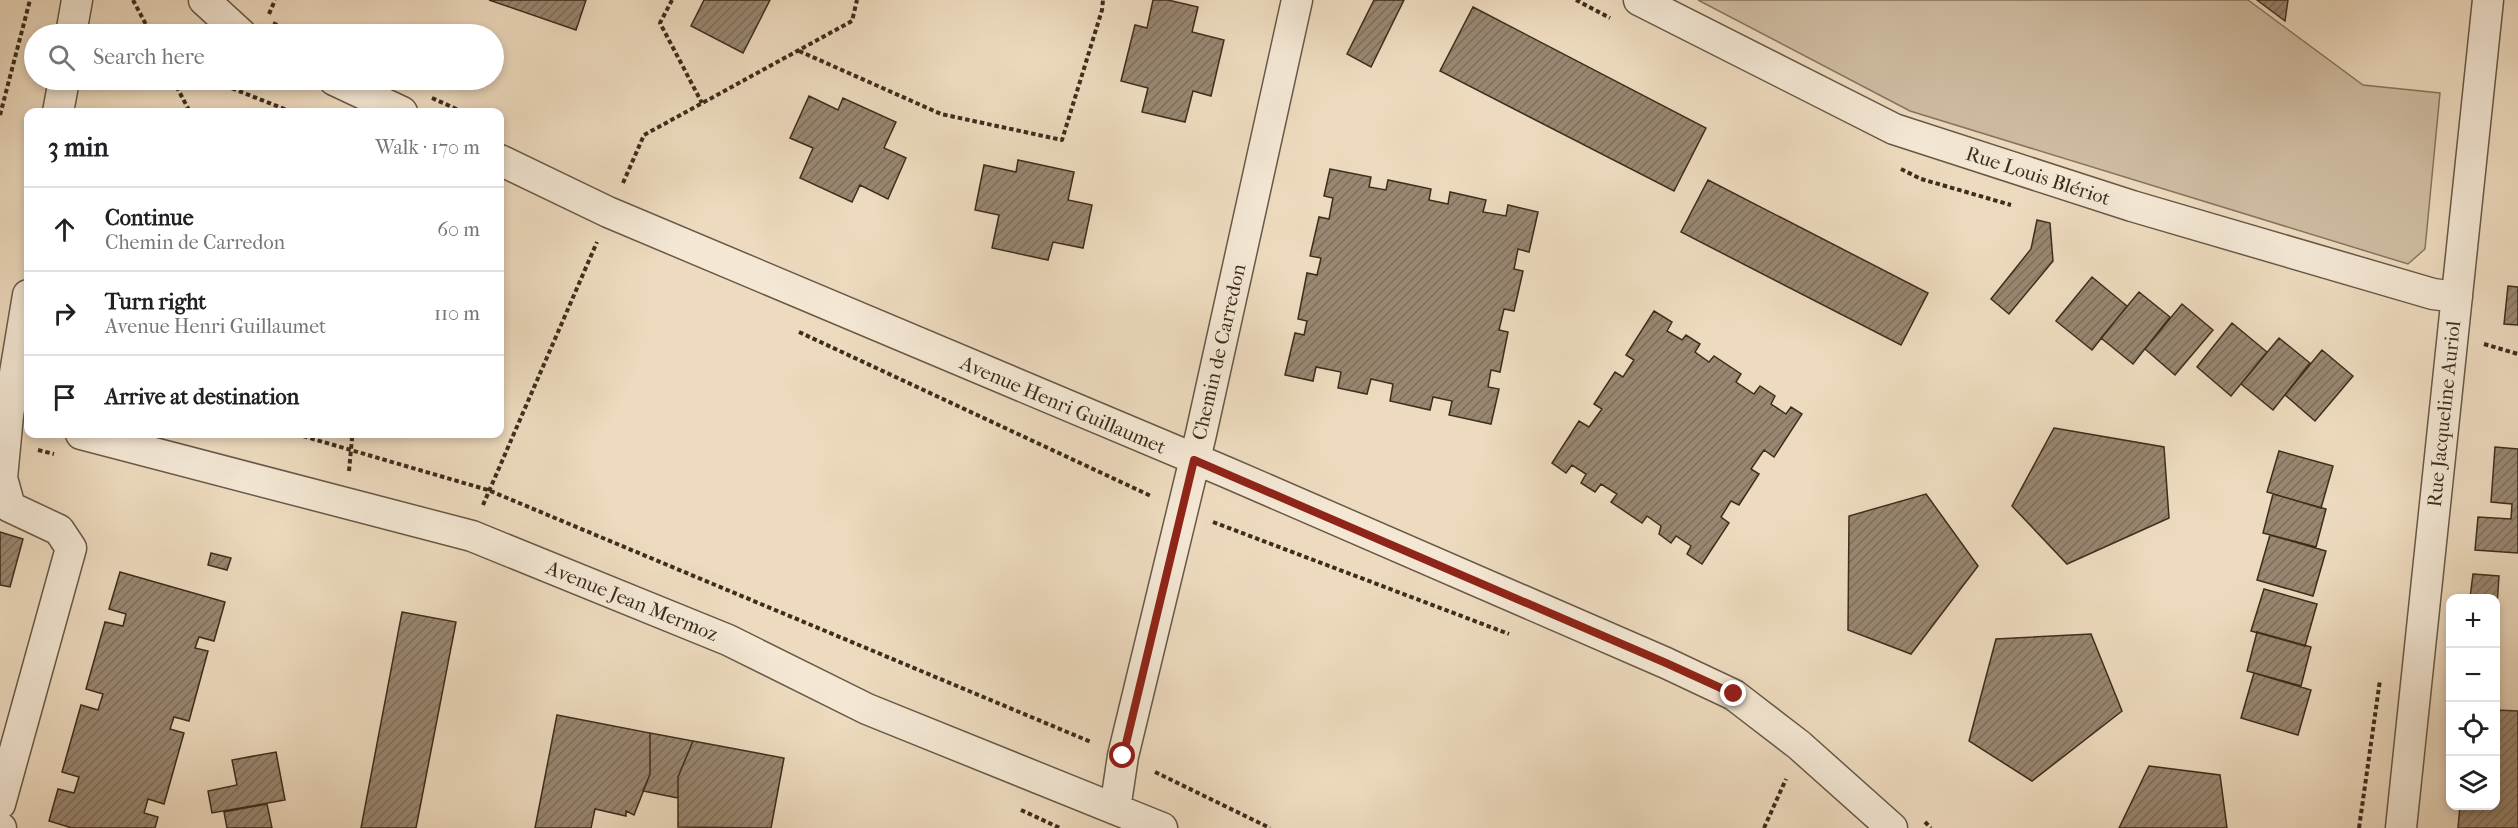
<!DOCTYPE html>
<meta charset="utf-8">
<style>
:root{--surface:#fff;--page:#f2f2f2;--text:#202124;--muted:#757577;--line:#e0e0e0}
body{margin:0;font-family:"IM FELL French Canon",serif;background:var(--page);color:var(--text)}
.controls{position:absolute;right:18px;bottom:18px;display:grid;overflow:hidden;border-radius:12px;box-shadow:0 3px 9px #0003}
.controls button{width:54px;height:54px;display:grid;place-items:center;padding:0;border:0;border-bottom:2px solid var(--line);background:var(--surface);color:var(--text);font:30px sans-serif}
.stop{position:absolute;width:18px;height:18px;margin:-14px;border:4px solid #8f2418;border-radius:50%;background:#fff}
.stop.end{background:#8f2418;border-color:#fff;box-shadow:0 2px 6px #0008}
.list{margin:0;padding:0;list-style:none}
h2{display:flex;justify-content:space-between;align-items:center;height:78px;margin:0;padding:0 24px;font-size:26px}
h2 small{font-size:20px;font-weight:400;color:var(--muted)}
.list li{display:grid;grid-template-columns:39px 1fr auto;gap:18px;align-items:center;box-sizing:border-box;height:84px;padding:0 24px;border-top:2px solid var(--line)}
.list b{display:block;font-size:22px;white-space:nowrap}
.list p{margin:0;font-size:20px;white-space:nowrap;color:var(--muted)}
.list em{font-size:20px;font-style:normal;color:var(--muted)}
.icon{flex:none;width:33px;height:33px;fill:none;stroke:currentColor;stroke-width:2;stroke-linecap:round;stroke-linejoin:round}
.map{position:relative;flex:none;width:2518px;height:828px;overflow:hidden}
.search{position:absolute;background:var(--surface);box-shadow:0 3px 9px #0003;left:24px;top:24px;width:480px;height:66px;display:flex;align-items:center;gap:15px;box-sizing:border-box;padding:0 21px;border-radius:33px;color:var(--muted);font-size:22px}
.panel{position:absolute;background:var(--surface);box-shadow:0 3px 9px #0003;left:24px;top:108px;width:480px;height:330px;border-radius:12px}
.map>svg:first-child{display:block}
.grass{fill:#d0bda3;stroke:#867560;stroke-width:1.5}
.building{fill:url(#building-hatch);stroke:#3c2d1d;stroke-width:1.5}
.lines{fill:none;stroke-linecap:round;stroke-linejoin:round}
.street-casing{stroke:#685846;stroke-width:33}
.path{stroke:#3c2d1d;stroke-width:4;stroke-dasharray:4.5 3;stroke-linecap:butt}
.street{stroke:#f4e8d5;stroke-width:30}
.route{stroke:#8f2418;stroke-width:8}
.labels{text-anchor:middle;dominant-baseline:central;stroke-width:6;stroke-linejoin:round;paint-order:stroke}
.street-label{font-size:20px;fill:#3c2d1d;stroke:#f4e8d5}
</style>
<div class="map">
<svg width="2518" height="828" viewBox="0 0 2518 828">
<defs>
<pattern id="building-hatch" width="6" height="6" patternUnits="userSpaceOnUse" patternTransform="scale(1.5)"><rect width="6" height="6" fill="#998771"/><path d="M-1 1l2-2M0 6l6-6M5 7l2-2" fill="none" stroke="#7e6f5c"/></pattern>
</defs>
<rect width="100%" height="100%" fill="#eedbbf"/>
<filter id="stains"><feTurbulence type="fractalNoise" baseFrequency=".00333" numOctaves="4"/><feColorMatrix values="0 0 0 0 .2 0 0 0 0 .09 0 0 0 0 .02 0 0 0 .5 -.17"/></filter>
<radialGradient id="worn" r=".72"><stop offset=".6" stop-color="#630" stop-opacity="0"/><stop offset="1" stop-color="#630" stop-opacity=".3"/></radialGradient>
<path class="grass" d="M1698,0H2248L2363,85L2440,93L2425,249L2408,264L1910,111Z"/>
<path class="building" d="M489,0H586L576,30Z
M704,0H770L743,53L691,26Z
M1153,0H1168L1198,7L1192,32L1224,40L1211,96L1193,91L1185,122L1142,112L1148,88L1121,81L1135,25L1147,28Z
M1374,0H1404L1371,67L1347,54Z
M2257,0H2288L2285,21Z
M1473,7L1706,128L1674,191L1440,71Z
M809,96L838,110L843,98L896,122L884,148L906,158L888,199L860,185L852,202L800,178L813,148L790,138Z
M1018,160L1074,172L1068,200L1092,205L1083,248L1053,242L1048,260L992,248L999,215L975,210L984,165L1016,172Z
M1330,169L1371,177L1369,187L1386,190L1388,180L1431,189L1429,200L1448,204L1450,192L1486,200L1483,212L1506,216L1508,205L1538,212L1529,252L1518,249L1514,269L1523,271L1514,311L1504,309L1499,330L1508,332L1500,372L1491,370L1488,387L1499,389L1491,424L1449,415L1452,401L1433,397L1430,410L1390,401L1393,384L1371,379L1367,394L1338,388L1341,372L1316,367L1313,381L1285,375L1295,333L1304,335L1307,321L1298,319L1307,273L1317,275L1321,258L1310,256L1319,217L1329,219L1333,198L1324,196Z
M1708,180L1928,293L1901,345L1681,232Z
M2037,220L2050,223L2053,261L2009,314L1991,299L2031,249Z
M2092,277L2127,306L2092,350L2056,321Z
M2508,286L2518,287V325L2504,324Z
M2139,292L2170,317L2133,364L2101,338Z
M2182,304L2213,330L2175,375L2145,349Z
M1654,311L1672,322L1667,331L1682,340L1686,335L1700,344L1695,352L1709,362L1714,356L1741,374L1736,382L1754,394L1760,386L1775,396L1771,404L1786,414L1791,407L1802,414L1774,457L1764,450L1751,469L1759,474L1739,505L1731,501L1721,517L1729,523L1702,564L1687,554L1691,546L1676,536L1671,543L1659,534L1661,526L1647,516L1642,523L1611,502L1617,494L1601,484L1595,492L1581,483L1586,474L1572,465L1566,473L1552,463L1579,421L1589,427L1602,409L1594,404L1615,372L1623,377L1634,360L1626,355Z
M2232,323L2267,352L2231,396L2197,367Z
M2279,338L2310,363L2273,410L2241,384Z
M2322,350L2353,376L2315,421L2285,395Z
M2054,428L2164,447L2169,518L2067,564L2012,506Z
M2495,447L2518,449V553L2475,550L2478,517L2511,519L2512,504L2491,502Z
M2279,451L2333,466L2321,508L2267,492Z
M1926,494L1978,566L1911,654L1848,630L1849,516Z
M2273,494L2326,509L2316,547L2263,533Z
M0,532L23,539L10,587L0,585Z
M2270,535L2326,551L2313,596L2257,580Z
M211,553L231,558L227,570L208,565Z
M120,572L225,602L214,641L199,637L195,648L208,651L189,721L174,717L170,729L184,733L164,804L148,799L144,813L158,817L155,828H72L49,821L58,789L74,793L79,777L62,772L81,705L98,710L103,694L86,689L105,622L123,626L126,614L109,609Z
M2473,574L2499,576L2496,620V598H2470Z
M2264,589L2317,604L2305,646L2251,631Z
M402,612L456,622L416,828H361Z
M2257,632L2311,647L2301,686L2247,671Z
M2091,634L2122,711L2032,781L1969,741L1996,639Z
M2254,673L2311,690L2298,735L2241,718Z
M2496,710L2518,711V828H2458L2460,806H2496Z
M557,715L650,733V774L634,815L626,811V816L595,809L591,828H535Z
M650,733L693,741L678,777V798L643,791L650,774Z
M693,741L784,758L771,828L678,827V777Z
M276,752L285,800L212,813L208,791L237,785L232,760Z
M2149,766L2220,775L2227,828H2119Z
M267,804L272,828H227L224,812Z"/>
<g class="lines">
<defs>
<path id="street" d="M204,0L241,34
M1639,0L1894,129L2132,206L2433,294L2457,297
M71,34L77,0
M334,80L402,112
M58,112L64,80
M500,160L608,212L1226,472L1666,663L1734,695L1799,745L1892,828
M81,434L472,536L728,640L867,709L1162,828
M0,804L71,548L59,530L10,507L2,478L8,415L28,295
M1115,809L1123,756L1201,434L1297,0
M0,828H1
M2401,828L2488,0"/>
</defs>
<use href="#street" class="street-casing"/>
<path class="path" d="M133,0L151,34
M672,0L660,23L702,103
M1576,0L1610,18
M269,14L275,0
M273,23L298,34
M799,51L941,114L1062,140L1102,10L1103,0
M173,80L190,112
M211,80L292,112
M432,98L463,112
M0,115L30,0
M1901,169L1921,179L2011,205
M623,183L644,135L852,21L857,0
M799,332L1151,496
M2484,344L2518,354
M296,434L488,490L1091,742
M38,450L54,454
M349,471L352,439L350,434
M483,505L597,242
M1213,522L1509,634
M1155,772L1270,828
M1021,810L1060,828
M1925,822L1931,828
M1764,828L1786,779
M2359,828L2380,680"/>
<use href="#street" class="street"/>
</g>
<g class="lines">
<path class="route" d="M1123,756L1194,460L1666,663L1734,694"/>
</g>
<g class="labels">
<g class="street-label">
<text transform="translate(2038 176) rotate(18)">Rue Louis Blériot</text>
<text transform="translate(1219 352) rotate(-77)">Chemin de Carredon</text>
<text transform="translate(1063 405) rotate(23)">Avenue Henri Guillaumet</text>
<text transform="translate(2444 414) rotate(-84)">Rue Jacqueline Auriol</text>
<text transform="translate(632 601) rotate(22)">Avenue Jean Mermoz</text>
</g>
</g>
<rect width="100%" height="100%" filter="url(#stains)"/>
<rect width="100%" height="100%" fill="url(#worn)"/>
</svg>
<div class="controls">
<button>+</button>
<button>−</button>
<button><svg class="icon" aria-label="locate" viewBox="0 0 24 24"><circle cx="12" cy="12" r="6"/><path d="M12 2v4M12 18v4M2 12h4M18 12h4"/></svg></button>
<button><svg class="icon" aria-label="layers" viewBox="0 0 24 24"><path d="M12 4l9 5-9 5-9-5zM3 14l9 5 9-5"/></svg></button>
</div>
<div class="stop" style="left:1123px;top:756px"></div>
<div class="stop end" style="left:1734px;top:694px"></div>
<div class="search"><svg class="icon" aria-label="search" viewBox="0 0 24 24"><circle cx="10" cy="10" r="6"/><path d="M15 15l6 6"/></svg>Search here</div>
<section class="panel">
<h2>3 min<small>Walk · 170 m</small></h2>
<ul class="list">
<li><svg class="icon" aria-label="ahead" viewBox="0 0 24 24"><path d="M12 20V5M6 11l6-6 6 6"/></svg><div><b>Continue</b><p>Chemin de Carredon</p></div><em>60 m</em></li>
<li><svg class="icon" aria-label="right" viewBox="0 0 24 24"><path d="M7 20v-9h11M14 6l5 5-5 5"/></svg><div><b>Turn right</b><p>Avenue Henri Guillaumet</p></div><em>110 m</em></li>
<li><svg class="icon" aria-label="arrive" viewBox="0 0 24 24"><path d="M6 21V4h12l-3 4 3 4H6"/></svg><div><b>Arrive at destination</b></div></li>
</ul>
</section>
</div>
